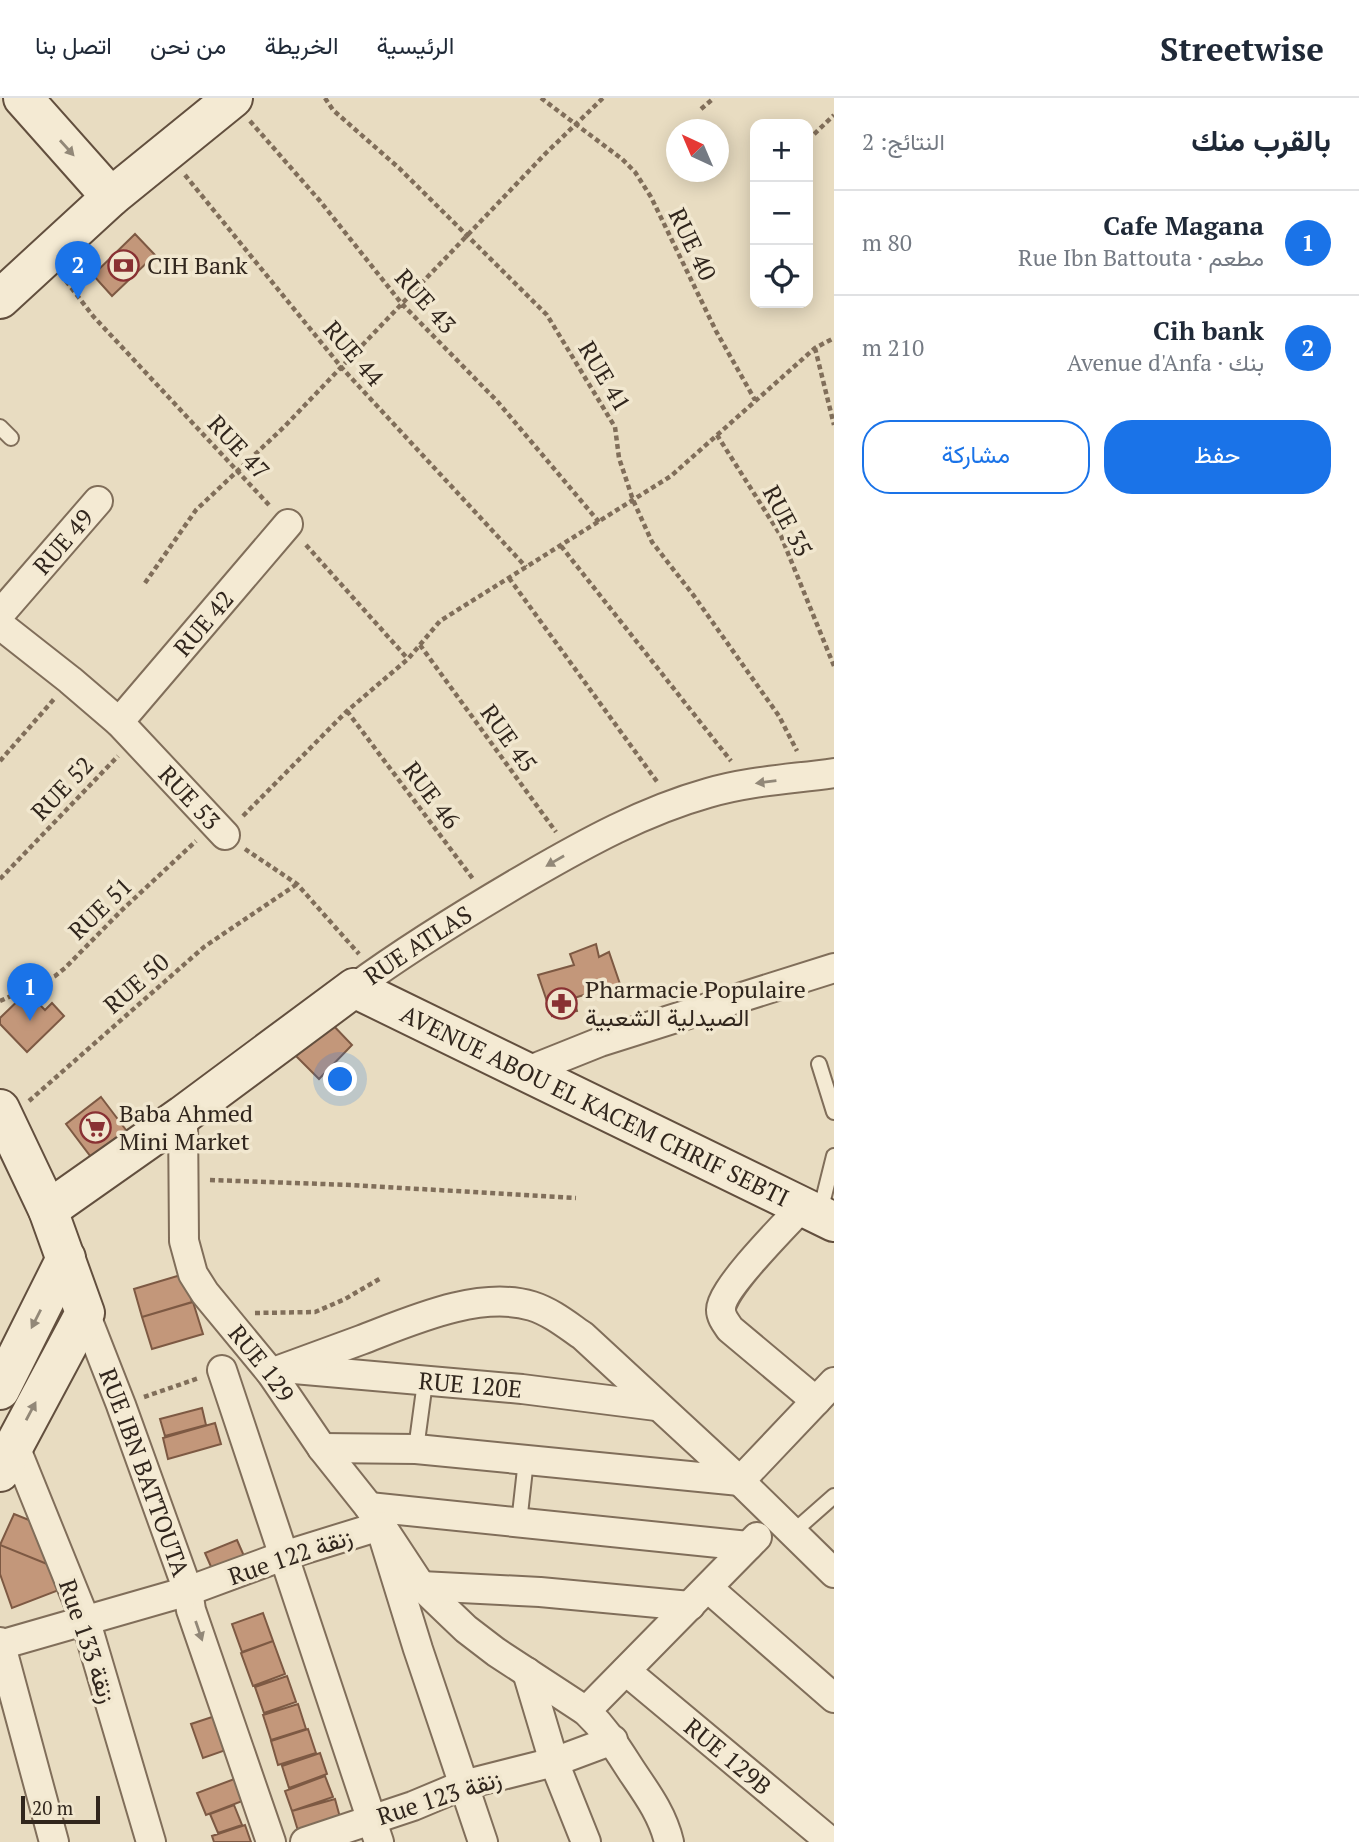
<!DOCTYPE html>
<html lang="ar">
<meta charset="utf-8">
<style>
:root{--surface:#fff;--page:#f2f2f3;--text:#1f2937;--muted:#747a83;--line:#e0e1e3;--accent:#1a73e8}
body{margin:0;font-family:"PT Serif",Vazirmatn,serif;background:var(--page);color:var(--text);direction:rtl}
.controls{position:absolute;right:21px;top:21px;display:grid;overflow:hidden;border-radius:14px;box-shadow:0 4px 18px #0003}
.controls button{width:63px;height:63px;display:grid;place-items:center;padding:0;border:0;border-bottom:2px solid var(--line);background:var(--surface);color:var(--text);font:35px sans-serif}
.compass{position:absolute;left:666px;top:21px;width:63px;height:63px;border-radius:50%;background:var(--surface);box-shadow:0 4px 18px #0003;rotate:316deg}
.scale{position:absolute;left:21px;bottom:18px;width:79px;box-sizing:border-box;padding-left:7px;border:4px solid #31261d;border-top:0;font-size:19px;line-height:24px;white-space:nowrap;color:#31261d;-webkit-text-stroke:5px #f1e7cf;paint-order:stroke}
.you{position:absolute;left:341px;top:982px;width:24px;height:24px;margin:-18px;border:5px solid #fff;border-radius:50%;background:#1a73e8;box-shadow:0 0 0 10px #1a73e833}
.badge{display:grid;place-items:center;width:46px;height:46px;border-radius:50%;background:var(--accent);color:#fff;font-size:23px;font-weight:700}
.pin{position:absolute;translate:-50% -58px;filter:drop-shadow(0 2px 4px #0008)}
.pin::after{content:'';position:absolute;top:37px;width:24px;height:21px;background:inherit;clip-path:polygon(0 0,100% 0,50% 100%)}
.list{margin:0;padding:0;list-style:none}
h2{display:flex;justify-content:space-between;align-items:center;height:91px;margin:0;padding:0 28px;font-size:30px}
h2 small{font-size:23px;font-weight:400;color:var(--muted)}
.list li{display:grid;grid-template-columns:46px 1fr auto;gap:21px;align-items:center;box-sizing:border-box;height:105px;padding:0 28px;border-top:2px solid var(--line)}
.list b{display:block;font-size:26px;white-space:nowrap}
.list p{margin:0;font-size:23px;white-space:nowrap;color:var(--muted)}
.list em{font-size:23px;font-style:normal;color:var(--muted)}
.actions{display:flex;gap:14px;padding:21px 28px}
.actions a{flex:1;padding:16px 0;border:2px solid var(--accent);border-radius:28px;text-align:center;font-size:24px;color:var(--accent)}
.actions .main{background:var(--accent);color:#fff}
.icon{flex:none;width:38px;height:38px;fill:none;stroke:currentColor;stroke-width:2;stroke-linecap:round;stroke-linejoin:round}
.map{position:relative;flex:none;width:834px;height:1744px;overflow:hidden;direction:ltr}
header{display:flex;align-items:center;gap:42px;box-sizing:border-box;height:98px;padding:0 35px;background:var(--surface);border-bottom:2px solid var(--line)}
header strong{font-size:33px}
nav{display:flex;gap:38px;margin-inline-start:auto;font-size:24px}
main{display:flex}
aside{flex:1;background:var(--surface)}
.map>svg:first-child{display:block}
.building{fill:#c3977a;stroke:#7d5943;stroke-width:2}
.lines{fill:none;stroke-linecap:round;stroke-linejoin:round}
.lane-casing{stroke:#806e5a;stroke-width:18}
.street-casing{stroke:#806e5a;stroke-width:32}
.secondary-casing{stroke:#624f3e;stroke-width:42}
.path{stroke:#806e5a;stroke-width:4.5;stroke-dasharray:5 3.5;stroke-linecap:butt}
.lane{stroke:#f4ead3;stroke-width:14}
.street{stroke:#f4ead3;stroke-width:28}
.secondary{stroke:#f4ead3;stroke-width:38}
.oneway{fill:#928878}
.labels{text-anchor:middle;dominant-baseline:central;stroke-width:7;stroke-linejoin:round;paint-order:stroke}
.street-label{font-size:24px;fill:#31261d;stroke:#f1e7cf}
.poi-label{font-size:24px;fill:#31261d;stroke:#f1e7cf;text-anchor:start}
</style>
<header>
<strong>Streetwise</strong>
<nav><a>الرئيسية</a><a>الخريطة</a><a>من نحن</a><a>اتصل بنا</a></nav>
</header>
<main>
<aside>
<h2>بالقرب منك<small>النتائج: 2</small></h2>
<ul class="list">
<li><span class="badge">1</span><div><b>Cafe Magana</b><p>مطعم · Rue Ibn Battouta</p></div><em>80 m</em></li>
<li><span class="badge">2</span><div><b>Cih bank</b><p>بنك · Avenue d'Anfa</p></div><em>210 m</em></li>
</ul>
<div class="actions"><a class="main">حفظ</a><a>مشاركة</a></div>
</aside>
<div class="map">
<svg width="834" height="1744" viewBox="0 0 834 1744">
<rect width="100%" height="100%" fill="#e8dcc1"/>
<path class="building" d="M135,136L155,157L112,198L93,177Z
M596,846L599,859L609,854L620,886L574,900L577,913L552,918L538,877L574,867L570,856Z
M27,894L45,912L52,905L64,918L27,954L0,926V920Z
M330,924L352,947L319,981L296,958Z
M101,999L126,1032L91,1059L66,1026Z
M184,1176L192,1204L142,1219L134,1191Z
M193,1204L203,1236L152,1251L142,1219Z
M202,1310L206,1327L165,1338L160,1321Z
M215,1325L221,1346L168,1361L163,1340Z
M14,1416L39,1426L52,1468L0,1447Z
M237,1442L244,1458L212,1471L205,1455Z
M0,1447L52,1468L59,1492L12,1510L0,1476Z
M263,1515L273,1543L242,1554L232,1526Z
M273,1543L285,1576L253,1588L241,1555Z
M287,1578L296,1604L264,1615L255,1589Z
M298,1606L306,1631L271,1642L263,1617Z
M215,1618L226,1652L203,1660L191,1626Z
M308,1631L316,1655L278,1667L271,1643Z
M320,1655L327,1676L289,1690L282,1668Z
M325,1678L333,1699L292,1713L285,1693Z
M237,1680L245,1702L206,1717L197,1695Z
M335,1701L341,1723L299,1736L292,1713Z
M234,1707L242,1727L218,1735L210,1716Z
M245,1727L251,1744H214L212,1738Z"/>
<g class="lines">
<defs>
<path id="lane" d="M0,329L11,340
M819,966L834,1014
M820,1114L834,1058
M416,1351L425,1284
M519,1425L526,1362
M792,1435L834,1398"/>
<g id="street">
<path id="s1" d="M0,516L98,403"/>
<path id="s2" d="M0,527L70,582L119,624L225,737"/>
<path id="s3" d="M119,624L288,426"/>
<path id="s4" d="M354,890C410,849 469,813 529,778C586,745 644,713 708,695C748,683 792,681 834,675"/>
<path d="M525,974L600,944L834,870"/>
<path id="s5" d="M183,1017L184,1143L193,1176L205,1195L271,1275L322,1350L369,1409L421,1488L466,1531L496,1554L586,1613C607,1633 618,1652 633,1675C648,1697 663,1718 669,1744"/>
<path d="M802,1109C786,1126 720,1192 721,1212C721,1219 726,1225 730,1231L816,1303"/>
<path id="s6" d="M85,1215L121,1307L188,1493L191,1512L271,1744"/>
<path id="s7" d="M294,1271L522,1291L656,1308"/>
<path d="M222,1272L379,1744"/>
<path d="M271,1275C301,1264 331,1253 361,1242C411,1223 479,1192 532,1208C551,1214 567,1227 583,1238L740,1383L834,1475"/>
<path d="M14,1346L86,1524L151,1744"/>
<path d="M322,1350L416,1351L740,1383L834,1284"/>
<path d="M369,1409L748,1448"/>
<path d="M421,1488L540,1494L690,1508"/>
<path d="M708,1490L834,1600"/>
<path d="M0,1544L54,1744"/>
<path d="M0,1547L188,1493L283,1458L380,1428L418,1551L483,1744"/>
<path id="s8" d="M626,1573L831,1744"/>
<path d="M527,1574L554,1664L586,1744"/>
<path d="M586,1613L757,1439"/>
<path d="M305,1744L413,1708L463,1687L554,1664L613,1642"/>
</g>
<g id="secondary">
<path d="M23,0L111,99"/>
<path d="M0,201L111,99L233,0"/>
<path d="M0,1011L48,1112L85,1215L0,1374"/>
<path id="s9" d="M48,1112L183,1017L354,890L834,1124"/>
<path d="M0,1292L66,1160"/>
</g>
</defs>
<use href="#lane" class="lane-casing"/>
<use href="#street" class="street-casing"/>
<use href="#secondary" class="secondary-casing"/>
<path class="path" d="M325,0L333,12L399,70L547,217L615,329L619,360L633,402L652,444L694,498L779,618L797,653
M541,0L622,61L635,74L651,99L716,233L755,302
M701,11L714,0
M250,23L320,103L402,206L497,303L599,424
M808,42L834,17
M185,77L342,270L526,469
M66,183L93,218L269,407
M815,250L834,327
M717,337L781,438L834,568
M306,447L408,561
M561,448L731,663
M509,480L658,685
M145,485L196,412L284,329L546,55L603,0
M420,547L556,734
M347,613L473,781
M0,663L55,600
M243,718L347,613L408,561L440,523L671,378L815,250L834,240
M245,751L297,786L359,856
M0,781L118,658
M0,903L55,878L65,870L122,812L196,743
M29,1003L204,849L297,786
M210,1082L351,1087L576,1100
M255,1215L315,1214L345,1201L381,1180
M144,1299L199,1280"/>
<use href="#lane" class="lane"/>
<use href="#street" class="street"/>
<use href="#secondary" class="secondary"/>
</g>
<defs><path id="oneway-solid" d="M-6-.8H1V-3.2L6.5 0L1 3.2V.8H-6Z" transform="scale(1.75)"/></defs>
<g class="oneway">
<use href="#oneway-solid" transform="translate(67 50) rotate(48)"/>
<use href="#oneway-solid" transform="translate(766 684) rotate(173)"/>
<use href="#oneway-solid" transform="translate(555 763) rotate(150)"/>
<use href="#oneway-solid" transform="translate(36 1221) rotate(117)"/>
<use href="#oneway-solid" transform="translate(31 1313) rotate(-62)"/>
<use href="#oneway-solid" transform="translate(199 1533) rotate(71)"/>
</g>
<defs>
<symbol id="bank-ring" viewBox="-11 -11 22 22"><circle r="9.5" fill="#f1e7cf" stroke="#893133" stroke-width="1.5"/><path d="M-6-4H6V4H-6ZM0-2.3a2.3 2.3 0 1 0 0 4.6a2.3 2.3 0 1 0 0-4.6Z" fill="#893133"/></symbol>
<symbol id="pharmacy-ring" viewBox="-11 -11 22 22"><circle r="9.5" fill="#f1e7cf" stroke="#893133" stroke-width="1.5"/><path d="M-2-6h4v4h4v4h-4v4h-4v-4h-4v-4h4Z" fill="#893133"/></symbol>
<symbol id="supermarket-ring" viewBox="-11 -11 22 22"><circle r="9.5" fill="#f1e7cf" stroke="#893133" stroke-width="1.5"/><path d="M-6-5.5h2.5l.6 2H6L4.5 2H-2.5L-4.4-4H-6ZM-1.5 3.2a1.3 1.3 0 1 0 .1 0ZM3 3.2a1.3 1.3 0 1 0 .1 0Z" fill="#893133"/></symbol>
</defs>
<g fill-rule="evenodd">
<use href="#bank-ring" x="106" y="150" width="35" height="35"/>
<use href="#pharmacy-ring" x="544" y="888" width="35" height="35"/>
<use href="#supermarket-ring" x="78" y="1012" width="35" height="35"/>
</g>
<g class="labels">
<g class="street-label">
<text transform="translate(693 146) rotate(64)">RUE 40</text>
<text transform="translate(426 203) rotate(48)">RUE 43</text>
<text transform="translate(354 255) rotate(49)">RUE 44</text>
<text transform="translate(605 278) rotate(59)">RUE 41</text>
<text transform="translate(239 349) rotate(47)">RUE 47</text>
<text transform="translate(788 423) rotate(62)">RUE 35</text>
<text stroke="none"><textPath href="#s1" startOffset="96">RUE 49</textPath></text>
<text stroke="none"><textPath href="#s3" startOffset="130">RUE 42</textPath></text>
<text transform="translate(509 640) rotate(54)">RUE 45</text>
<text transform="translate(62 690) rotate(-46)">RUE 52</text>
<text transform="translate(432 697) rotate(53)">RUE 46</text>
<text stroke="none"><textPath href="#s2" startOffset="257">RUE 53</textPath></text>
<text transform="translate(100 810) rotate(-44)">RUE 51</text>
<text stroke="none"><textPath href="#s4" startOffset="77">RUE ATLAS</textPath></text>
<text transform="translate(136 885) rotate(-41)">RUE 50</text>
<text stroke="none"><textPath href="#s9" startOffset="646">AVENUE ABOU EL KACEM CHRIF SEBTI</textPath></text>
<text stroke="none"><textPath href="#s5" startOffset="273">RUE 129</textPath></text>
<text stroke="none"><textPath href="#s7" startOffset="177">RUE 120E</textPath></text>
<text stroke="none"><textPath href="#s6" startOffset="170">RUE IBN BATTOUTA</textPath></text>
<text transform="translate(290 1458) rotate(-19)">Rue 122 زنقة</text>
<text transform="translate(88 1543) rotate(71)">Rue 133 زنقة</text>
<text stroke="none"><textPath href="#s8" startOffset="133">RUE 129B</textPath></text>
<text transform="translate(439 1699) rotate(-18)">Rue 123 زنقة</text>
</g>
<g class="poi-label">
<text x="147" y="167">CIH Bank</text>
<text x="585" y="891">Pharmacie Populaire<tspan x="585" dy="28">الصيدلية الشعبية</tspan></text>
<text x="119" y="1015">Baba Ahmed<tspan x="119" dy="28">Mini Market</tspan></text>
</g>
</g>
</svg>
<div class="controls">
<button>+</button>
<button>−</button>
<button><svg class="icon" aria-label="locate" viewBox="0 0 24 24"><circle cx="12" cy="12" r="6"/><path d="M12 2v4M12 18v4M2 12h4M18 12h4"/></svg></button>
</div>
<svg class="compass" viewBox="-18 -18 36 36"><path d="M0-13l5 13h-10z" fill="#e53935"/><path d="M0 13l5-13h-10z" fill="#747a83"/></svg>
<div class="scale">20 m</div>
<div class="you"></div>
<div class="pin badge" style="left:30px;top:923px">1</div>
<div class="pin badge" style="left:78px;top:201px">2</div>
</div>
</main>
